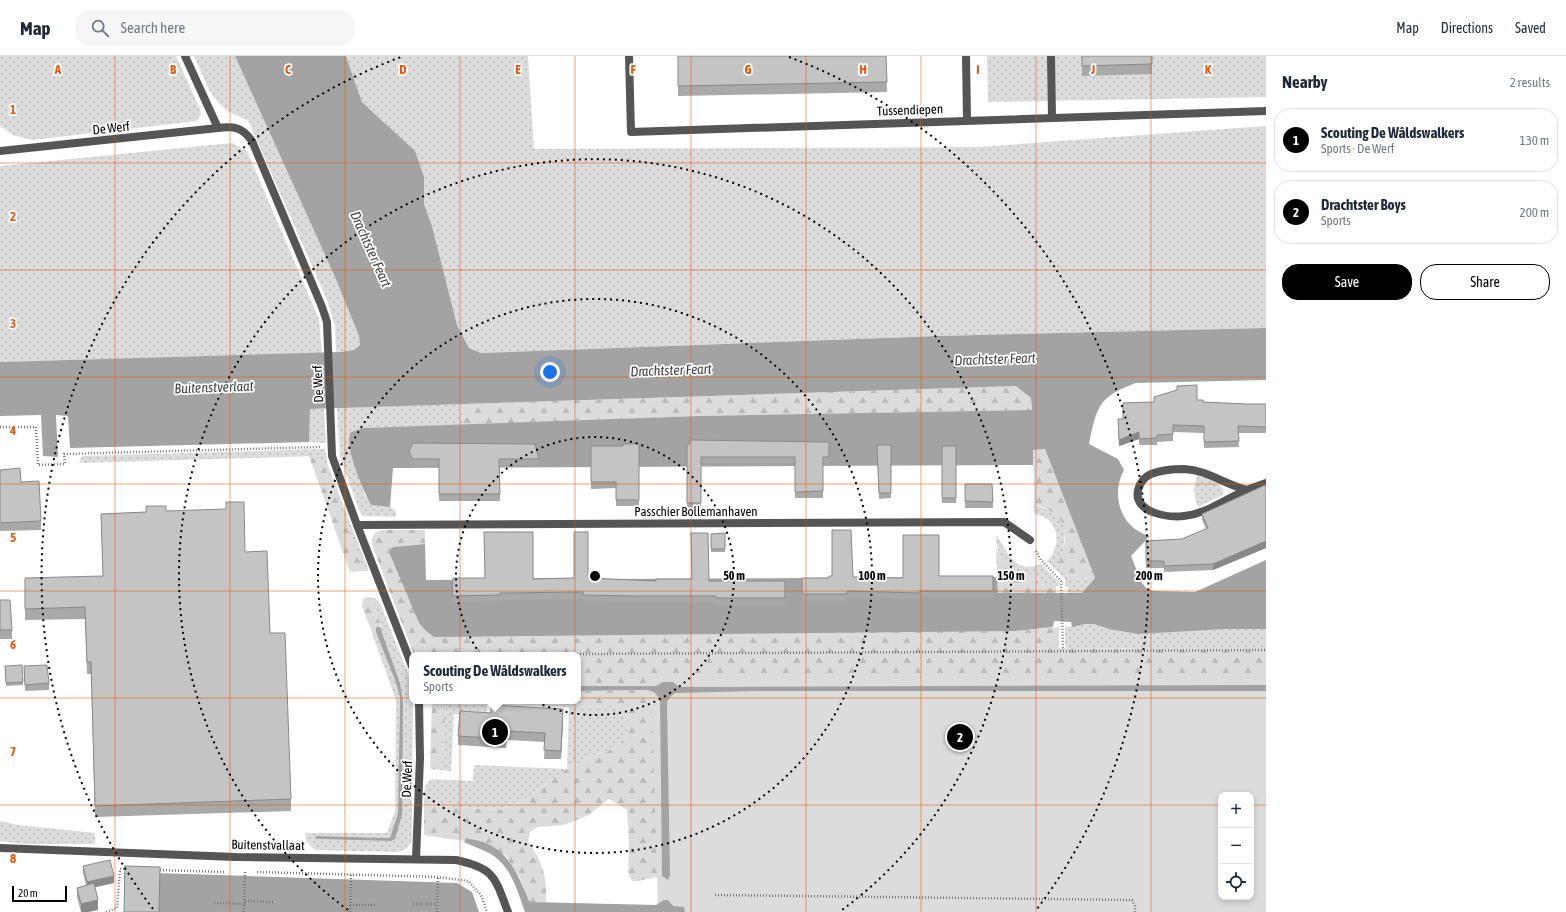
<!DOCTYPE html>
<meta charset="utf-8">
<style>
:root{--surface:#fff;--page:#f6f6f7;--text:#1f2937;--muted:#747a83;--line:#e0e1e3;--accent:#000}
body{margin:0;font-family:"Asap Condensed",sans-serif;background:var(--page);color:var(--text)}
.controls{position:absolute;right:12px;bottom:12px;display:grid;overflow:hidden;border-radius:8px;box-shadow:0 2px 6px #0003}
.controls button{width:36px;height:36px;display:grid;place-items:center;padding:0;border:0;border-bottom:1px solid var(--line);background:var(--surface);color:var(--text);font:20px sans-serif}
.scale{position:absolute;left:12px;bottom:10px;width:55px;box-sizing:border-box;padding-left:4px;border:2px solid #000;border-top:0;font-size:11px;line-height:14px;white-space:nowrap;color:#000;-webkit-text-stroke:3px #fff;paint-order:stroke}
.you{position:absolute;left:550px;top:316px;width:14px;height:14px;margin:-10px;border:3px solid #fff;border-radius:50%;background:#1a73e8;box-shadow:0 0 0 6px #1a73e833}
.badge{display:grid;place-items:center;width:26px;height:26px;border-radius:50%;background:var(--accent);color:#fff;font-size:13px;font-weight:700}
.pin{position:absolute;translate:-50% -50%;border:2px solid #fff;box-shadow:0 1px 4px #0006}
.popup{position:absolute;left:409px;top:596px;width:172px;height:52px;box-sizing:border-box;display:grid;place-content:center;border-radius:8px;background:var(--surface);filter:drop-shadow(0 1px 3px #0005);font-size:13px;white-space:nowrap;color:var(--muted)}
.popup b{font-size:15px;color:var(--text)}
.popup::after{content:'';position:absolute;left:50%;top:100%;margin-left:-8px;border:8px solid transparent;border-top-color:var(--surface)}
.list{margin:0;padding:0;list-style:none}
h2{display:flex;justify-content:space-between;align-items:center;height:52px;margin:0;padding:0 16px;font-size:17px}
h2 small{font-size:13px;font-weight:400;color:var(--muted)}
.list li{display:grid;grid-template-columns:26px 1fr auto;gap:12px;align-items:center;box-sizing:border-box;height:64px;margin:0 8px 8px;padding:0 8px;border:1px solid var(--line);border-radius:16px}
.list b{display:block;font-size:15px;white-space:nowrap}
.list p{margin:0;font-size:13px;white-space:nowrap;color:var(--muted)}
.list em{font-size:13px;font-style:normal;color:var(--muted)}
.actions{display:flex;gap:8px;padding:12px 16px}
.actions a{flex:1;padding:9px 0;border:1px solid var(--accent);border-radius:16px;text-align:center;font-size:14px;color:var(--accent)}
.actions .main{background:var(--accent);color:#fff}
.icon{flex:none;width:22px;height:22px;fill:none;stroke:currentColor;stroke-width:2;stroke-linecap:round;stroke-linejoin:round}
.map{position:relative;flex:none;width:1266px;height:856px;overflow:hidden}
header{display:flex;align-items:center;gap:24px;box-sizing:border-box;height:56px;padding:0 20px;background:var(--surface);border-bottom:1px solid var(--line)}
header strong{font-size:19px}
nav{display:flex;gap:22px;margin-inline-start:auto;font-size:14px}
.search{width:280px;height:36px;background:var(--page);display:flex;align-items:center;gap:10px;box-sizing:border-box;padding:0 14px;border-radius:16px;color:var(--muted);font-size:15px}
main{display:flex}
aside{flex:1;background:var(--surface)}
.map>svg:first-child{display:block}
.grass{fill:url(#grass-dots)}
.forest{fill:url(#forest-firs)}
.pitch{fill:#dcdcdc;fill-rule:evenodd}
.water{fill:#a3a3a3}
.lines{fill:none;stroke-linecap:round;stroke-linejoin:round}
.path{stroke:#777;stroke-width:2.5;stroke-dasharray:1 2;stroke-linecap:butt}
.service{stroke:#555;stroke-width:8}
.minor{stroke:#555;stroke-width:8}
.wall{fill:#a9a9a9}
.shaded-wall{fill:#898989}
.building{fill:#c4c4c4;stroke:#898989}
.grid{fill:none;stroke:#e8590c;stroke-width:1;stroke-opacity:0.55}
.ring{fill:none;stroke:#000;stroke-width:2;stroke-dasharray:2 4}
.labels{text-anchor:middle;dominant-baseline:central;stroke-width:3.5;stroke-linejoin:round;paint-order:stroke}
.street-label{font-size:13px;fill:#000;stroke:#fff}
.water-label{font-size:14px;font-style:italic;fill:#444;stroke:#fff}
.grid-label{font-size:13px;text-anchor:middle;font-weight:bold;fill:#e8590c;stroke:#fff;stroke-width:3.5;stroke-linejoin:round;paint-order:stroke}
.centre{fill:#000;stroke:#fff;stroke-width:2}
.ring-label{font-size:12px;text-anchor:middle;font-weight:bold;fill:#000;stroke:#fff;stroke-width:3.5;stroke-linejoin:round;paint-order:stroke}
</style>
<header>
<strong>Map</strong>
<div class="search"><svg class="icon" aria-label="search" viewBox="0 0 24 24"><circle cx="10" cy="10" r="6"/><path d="M15 15l6 6"/></svg>Search here</div>
<nav><a>Map</a><a>Directions</a><a>Saved</a></nav>
</header>
<main>
<div class="map">
<svg width="1266" height="856" viewBox="0 0 1266 856">
<defs>
<pattern id="grass-dots" width="8" height="8" patternUnits="userSpaceOnUse"><rect width="8" height="8" fill="#dcdcdc"/><path d="M2 2h.1M6 6h.1" fill="none" stroke="#bbb" stroke-width="1.8" stroke-linecap="round"/></pattern>
<pattern id="forest-firs" width="22" height="20" patternUnits="userSpaceOnUse"><rect width="22" height="20" fill="#dcdcdc"/><path d="M5 1l3.5 6h-7zM16 11l3.5 6h-7z" fill="#bbb"/></pattern>
</defs>
<rect width="100%" height="100%" fill="#fff"/>
<path class="grass" d="M0,0H176L200,53L201,58L197,65L32,84L13,79L0,70Z
M194,0H235L335,221L359,280L360,289L354,294L336,296L335,270L327,244L248,64C211,52 209,32 194,0Z
M346,0H528L534,93L979,91L1266,70V272L938,280L481,297L469,292L457,269L432,170L424,148V121L383,65L362,46Z
M987,0H1266V41L988,46Z
M232,87L247,95L319,263L322,297L0,306V110Z
M461,348L463,369L364,372L351,376L352,402L365,439L371,449L390,451L396,455V461L363,460L360,456L340,401L337,352Z
M310,353H324L326,387L309,386Z
M325,393L328,410L369,515H364L319,400L79,407L81,402L83,400Z
M1197,420C1207,422 1219,425 1224,435L1221,442L1220,440L1198,451C1193,440 1193,431 1197,420Z
M1034,448L1051,455L1062,464L1065,476L1063,497L1074,523L1095,522L1083,537H1068V531L1065,530V523L1047,505C1059,493 1061,473 1046,462C1043,460 1038,459 1034,457Z
M996,479C1008,495 1014,519 1041,508L1059,526V530H1047L1039,527L1038,523C1031,519 1026,519 1019,517C1001,512 996,495 996,479Z
M371,541L376,543L381,549L409,620L413,645L412,784C409,791 405,794 398,796L315,794L306,785V777H387L395,755L396,644L372,577L376,573L395,624L400,641L398,757L390,782L317,780L316,783L391,785L402,759L400,627L380,571L381,569Z
M1085,568H1094L1109,573H1266V594L1067,592L1065,590V571Z
M446,648L487,649L486,659L454,658L451,715L441,714Z
M613,650L624,659L628,674L624,684L613,693L589,701L567,713L521,746L499,754L424,749C425,738 422,728 433,723L473,725L474,709L567,713L569,651Z
M0,765L18,769L95,777V788H23L0,785Z"/>
<path class="forest" d="M1016,330L1031,342L1032,354L699,360L463,369L461,348Z
M1045,393L1095,522L1074,523L1058,508C1071,478 1068,458 1034,448L1033,394Z
M309,400H319L321,402L364,515L350,516Z
M381,474H425V488L393,491L419,567L1015,575L1059,571V592L1266,594V629L578,630V599H414L372,489C371,481 374,476 381,474Z
M996,493C1008,514 1011,516 1034,519L1039,527L1043,529L1056,530V537H998Z
M367,541H371L381,569L372,577L362,550L363,543Z
M647,634L654,636L662,820L638,825H632L628,817L629,788L627,754L609,743L601,749L589,759L564,769L538,771L530,776L528,785C543,808 547,818 546,847L531,846L529,845L520,822L506,800L483,786L473,784L465,785L449,783L424,779V749L499,754L521,746L567,713L589,701L613,693L624,684L628,674L624,659L613,650L569,651L446,648L441,714L430,713L432,645H578V635Z"/>
<path class="pitch" d="M651,621L1266,622V856H658ZM1221,739H1251V841H1221Z"/>
<path class="water" d="M235,0H346L362,46L415,95L424,121V148L432,170L457,269L469,292L481,297L938,280L1266,272V324L1136,327C1098,341 1097,350 1089,388L1118,403L1124,414C1110,439 1121,473 1150,480L1131,500L1142,527L1147,533L1154,535L1195,536L1266,504V573H1224L1138,578L1109,573L1094,568H1085L1072,571L1071,566L1054,565L1053,571L1015,575L434,581L426,575L419,567L389,496L393,491L425,488L426,524L997,521L998,537H1082L1095,522L1045,393L1033,394V409L393,412L390,451L371,449C364,436 343,389 351,376L364,372L699,360L1032,354L1031,342L1016,330L310,353L309,386L70,392L68,360L56,359L58,401L43,400L41,359L0,360V306L340,296L354,294L360,289L359,280L335,221Z
M377,571H380L400,627L403,646L402,759L395,783L391,785L316,783L315,781L317,780L390,782L398,757L400,641L395,624L376,576V573Z
M673,626L679,631L1266,629V635H756L675,637L670,641L667,646L670,820L668,824L662,820L660,643L654,636L647,634L578,635V630H656L663,626Z
M466,783C505,785 516,814 529,845L531,846L656,849L664,844H668L673,850L684,851L685,856H525C517,834 511,809 489,797C481,793 473,790 466,787L464,786Z
M124,816L457,827L472,836L479,856H124Z"/>
<g class="lines">
<path class="path" d="M0,371H36L38,409L65,408L64,398L320,391
M1036,495L1041,504L1061,525L1063,594
M421,599L1266,594
M157,814L224,816
M257,816L438,821L468,825L481,839L487,856
M715,839L1132,844L1135,850V856
M245,845L275,846
M214,847L245,848
M413,848H437
M350,849H376
M106,856L117,852L120,813H128
M244,856L245,816
M350,856L351,819
M437,856L438,821"/>
<path class="service" d="M966,0L967,64
M1051,0L1052,61"/>
<path class="minor" d="M185,0L218,72C234,70 242,71 252,85L322,251L327,266L332,400L357,469L412,610
M629,0L631,76L1266,55
M0,95L218,72
M1248,434C1225,429 1208,414 1184,413C1174,413 1161,414 1151,418C1144,421 1140,427 1138,434C1133,457 1169,462 1184,460C1203,458 1216,449 1232,441C1243,435 1254,431 1266,427
M357,469L1004,466L1030,484
M0,792L236,801L456,804C495,812 495,822 508,856
M416,803L420,702L419,645"/>
</g>
<path class="wall" d="M678,0H886L887,36L678,40Z
M1082,0H1152V18L1082,20Z
M1197,344L1203,346L1247,348H1266V377H1238L1239,391L1204,392V377L1173,376V385L1157,386V389H1139V383L1119,390L1118,363H1123Z
M829,386V407H823V442H795V407H701V453H687V388Z
M639,388V450H616V432L591,433V390H623Z
M891,389V442L879,443L877,394Z
M942,390H956V447H942Z
M409,395L539,403V409H500V445H439V409H412L409,401Z
M0,414L21,426L41,465V474L0,475Z
M965,428H992L993,452H965Z
M1266,430V492L1213,514L1164,516V512H1146V485L1182,483L1206,473L1202,464V458Z
M146,456L245,496L270,577L291,743V755L95,761L91,618H87L85,563L25,564V533L103,520L101,458Z
M725,477V496H711V478Z
M939,520H993V541H920V543L847,541V545H802V522H829L853,521L903,522Z
M485,522H588L656,525H785V549H716V547H636L583,545V543L500,544V545L452,547V540Z
M0,544L12,574V583H0Z
M22,609L23,629L6,630L5,610Z
M24,610L49,627V634L25,635Z
M563,662L561,703H544L545,686L507,684L506,692L458,689V680Z
M83,810L114,827L95,831L98,854L88,856H81L77,841V832L86,829L83,817Z"/>
<path class="shaded-wall" d="M1139,376V383L1119,390V384Z
M1266,485V492L1213,514V508Z
M563,653V662L561,703V695Z
M114,820V827L87,833V826Z
M98,844V854L88,856H81V848Z"/>
<path class="building" d="M678,0H886L887,26L678,30Z
M1082,0H1152V8L1082,10Z
M1197,329V344H1203V346L1247,348H1266V371L1238,370L1239,385L1204,386V370L1173,369V378L1157,379V382L1139,383V376L1119,384L1118,363H1123V347L1154,346V341L1177,334V330Z
M690,384L829,386V401H823V435L795,436V401H701V447H687V388H690Z
M413,387L535,388L539,403H499L500,438H439V403H412L409,395Z
M623,388H639V444H616V426H591V390H623Z
M877,389H891V437H879Z
M942,390H956V442H942Z
M20,412L21,426L39,425L41,465L0,467V414Z
M965,428H992L993,446L965,445Z
M1265,429L1266,430V485L1213,508L1164,510V505H1146V485L1182,483L1208,472L1202,458Z
M226,446H244L245,496L267,495L270,577H285L291,743L95,750L91,606H87L85,551L25,553V522L103,520L101,458L146,456V450H166V455L226,453Z
M832,474H851L853,521L903,522V479H939V520H993V535H920V537L847,535V538H802V522H829V520H832Z
M484,476H533V523L574,522V476H588V522L656,525V523H692L691,477H708L709,525H785V542H716V540H636L583,539V536L500,537V539L452,540L453,522H485Z
M725,477V493H711V478Z
M0,544H10L12,574H0Z
M22,609L23,626L6,627L5,610Z
M47,609L49,627L25,629L24,610Z
M491,649L563,653L561,695L544,694L545,677L507,675L506,683L458,680L460,655L491,657Z
M110,804L114,820L87,826L83,810Z
M125,810L160,811L159,856H124Z
M94,827L98,844L81,848L77,832Z"/>
<path class="grid" d="M115,0V856M230,0V856M345,0V856M460,0V856M575,0V856M691,0V856M806,0V856M921,0V856M1036,0V856M1151,0V856M0,107H1266M0,214H1266M0,321H1266M0,428H1266M0,535H1266M0,642H1266M0,749H1221M1251,749H1266"/>
<g class="ring">
<circle cx="595" cy="520" r="139"/>
<circle cx="595" cy="520" r="277"/>
<path d="M348 854A416 416 0 1 1 842 854"/>
<path d="M153 853A554 554 0 0 1 401 1M789 1A554 554 0 0 1 1037 853"/>
</g>
<g class="labels">
<g class="street-label">
<text transform="translate(910 54) rotate(-2)">Tussendiepen</text>
<text transform="translate(111 72) rotate(-6)">De Werf</text>
<text transform="translate(318 328) rotate(-92)">De Werf</text>
<text x="696" y="455">Passchier Bollemanhaven</text>
<text transform="translate(407 723) rotate(-88)">De Werf</text>
<text transform="translate(268 789) rotate(1)">Buitenstvallaat</text>
</g>
<g class="water-label">
<text transform="translate(371 193) rotate(66)">Drachtster Feart</text>
<text transform="translate(995 303) rotate(-2)">Drachtster Feart</text>
<text transform="translate(671 314) rotate(-2)">Drachtster Feart</text>
<text transform="translate(214 331) rotate(-2)">Buitenstverlaat</text>
</g>
</g>
<g class="grid-label">
<text x="58" y="18">A</text>
<text x="173" y="18">B</text>
<text x="288" y="18">C</text>
<text x="403" y="18">D</text>
<text x="518" y="18">E</text>
<text x="633" y="18">F</text>
<text x="748" y="18">G</text>
<text x="863" y="18">H</text>
<text x="978" y="18">I</text>
<text x="1093" y="18">J</text>
<text x="1208" y="18">K</text>
<text x="13" y="58">1</text>
<text x="13" y="165">2</text>
<text x="13" y="272">3</text>
<text x="13" y="379">4</text>
<text x="13" y="486">5</text>
<text x="13" y="593">6</text>
<text x="13" y="700">7</text>
<text x="13" y="807">8</text>
</g>
<circle cx="595" cy="520" r="6" class="centre"/>
<g class="ring-label">
<text x="734" y="524">50 m</text>
<text x="872" y="524">100 m</text>
<text x="1011" y="524">150 m</text>
<text x="1149" y="524">200 m</text>
</g>
</svg>
<div class="controls">
<button>+</button>
<button>−</button>
<button><svg class="icon" aria-label="locate" viewBox="0 0 24 24"><circle cx="12" cy="12" r="6"/><path d="M12 2v4M12 18v4M2 12h4M18 12h4"/></svg></button>
</div>
<div class="scale">20 m</div>
<div class="you"></div>
<div class="pin badge" style="left:495px;top:676px">1</div>
<div class="popup"><b>Scouting De Wâldswalkers</b>Sports</div>
<div class="pin badge" style="left:960px;top:681px">2</div>
</div>
<aside>
<h2>Nearby<small>2 results</small></h2>
<ul class="list">
<li><span class="badge">1</span><div><b>Scouting De Wâldswalkers</b><p>Sports · De Werf</p></div><em>130 m</em></li>
<li><span class="badge">2</span><div><b>Drachtster Boys</b><p>Sports</p></div><em>200 m</em></li>
</ul>
<div class="actions"><a class="main">Save</a><a>Share</a></div>
</aside>
</main>
